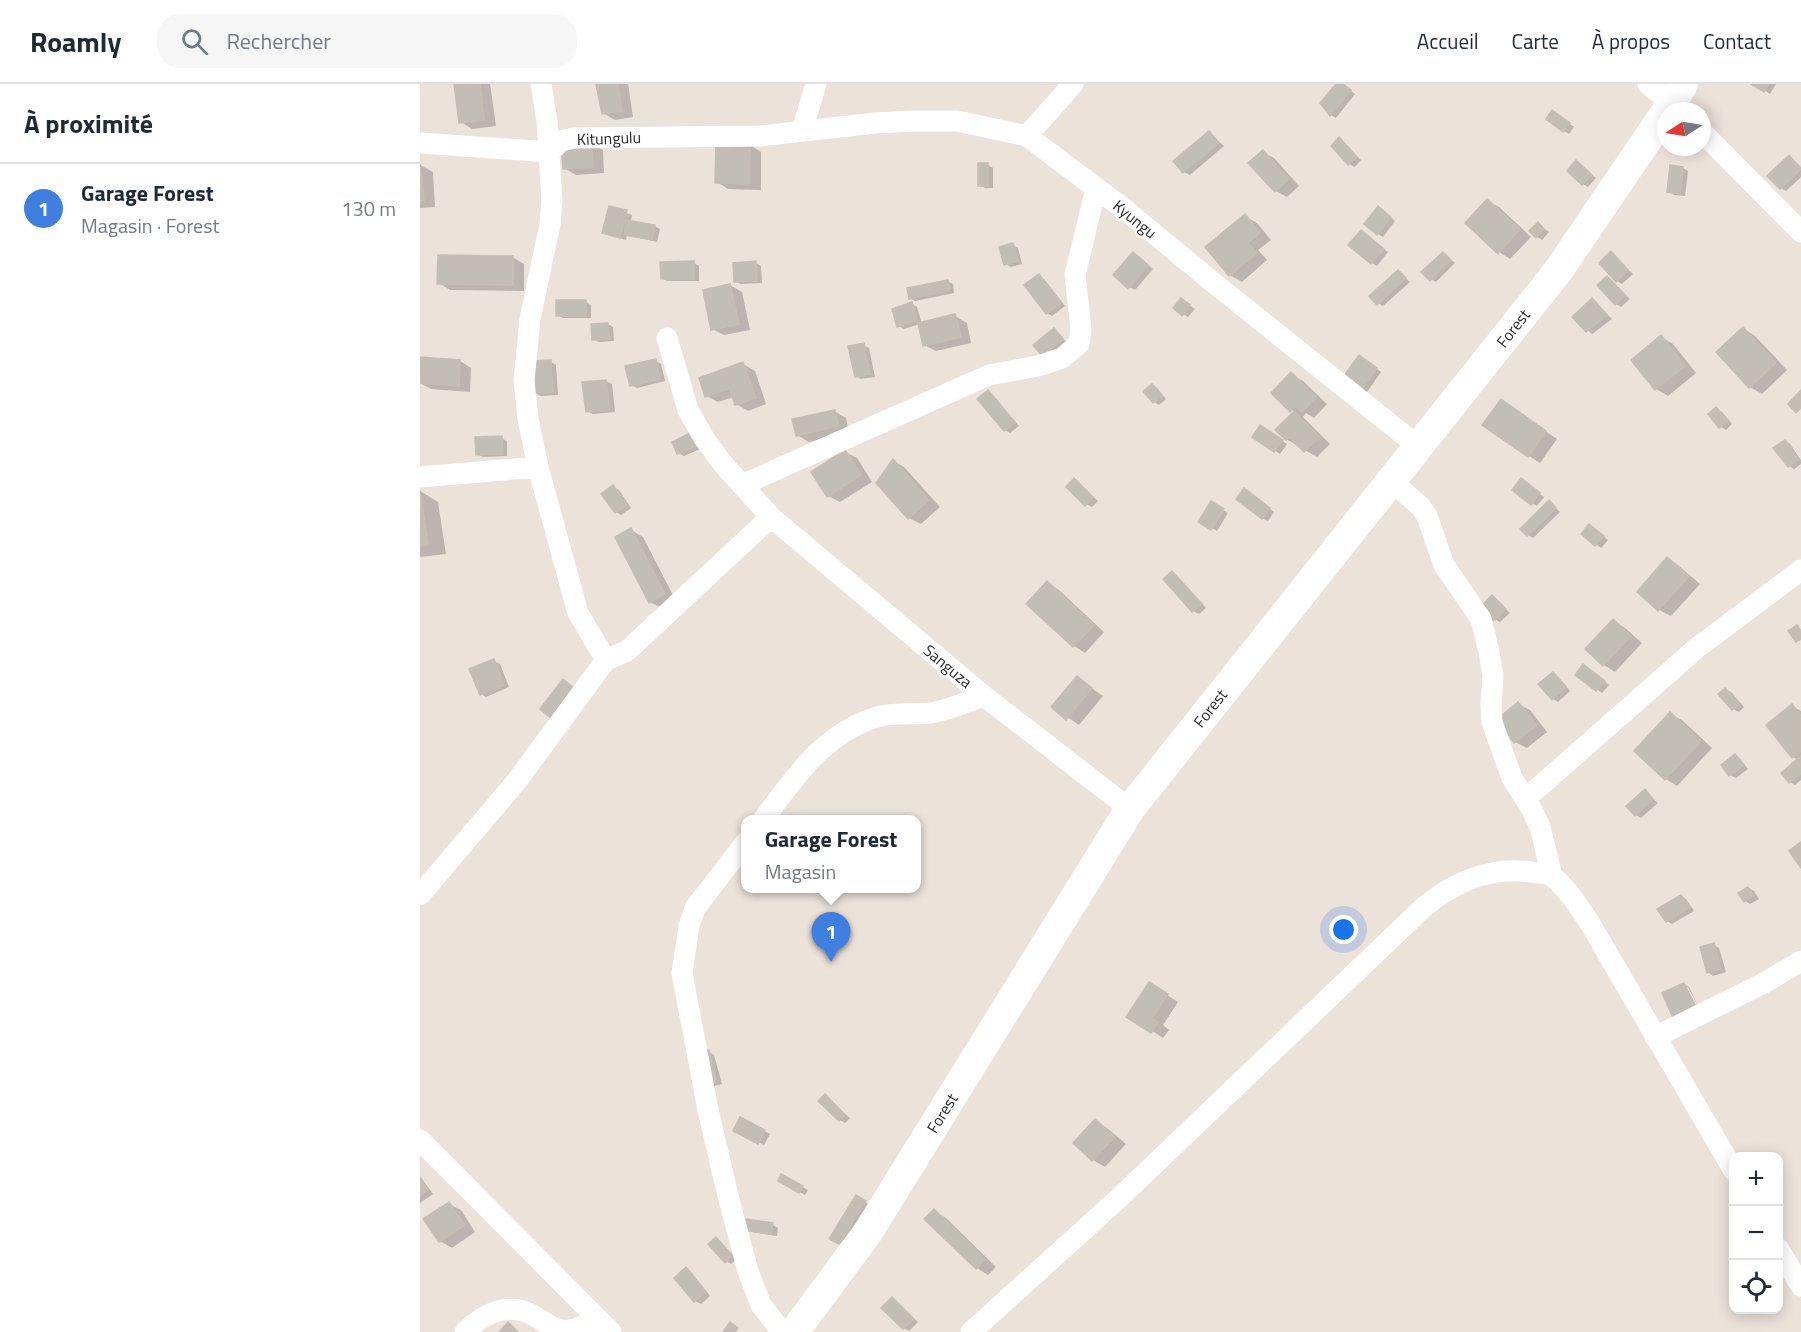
<!DOCTYPE html>
<html lang="fr">
<meta charset="utf-8">
<style>
:root{--surface:#fff;--page:#f6f6f7;--text:#1f2937;--muted:#747a83;--line:#e0e1e3;--accent:#111827}
body{margin:0;font-family:"Titillium Web",sans-serif;background:var(--page);color:var(--text)}
.controls{position:absolute;right:18px;bottom:18px;display:grid;overflow:hidden;border-radius:12px;box-shadow:0 3px 15px #0003}
.controls button{width:54px;height:54px;display:grid;place-items:center;padding:0;border:0;border-bottom:2px solid var(--line);background:var(--surface);color:var(--text);font:30px sans-serif}
.compass{position:absolute;left:1237px;top:18px;width:54px;height:54px;border-radius:50%;background:var(--surface);box-shadow:0 3px 15px #0003;rotate:258deg}
.you{position:absolute;left:924px;top:846px;width:21px;height:21px;margin:-15px;border:4px solid #fff;border-radius:50%;background:#1a73e8;box-shadow:0 0 0 9px #1a73e833}
.badge{display:grid;place-items:center;width:39px;height:39px;border-radius:50%;background:var(--accent);color:#fff;font-size:20px;font-weight:700}
.pin{position:absolute;translate:-50% -50px;filter:drop-shadow(0 2px 3px #0008)}
.pin::after{content:'';position:absolute;top:32px;width:21px;height:18px;background:inherit;clip-path:polygon(0 0,100% 0,50% 100%)}
.popup{position:absolute;left:321px;top:731px;width:180px;height:78px;box-sizing:border-box;display:grid;place-content:center;border-radius:12px;background:var(--surface);filter:drop-shadow(0 2px 4px #0005);font-size:20px;white-space:nowrap;color:var(--muted)}
.popup b{font-size:22px;color:var(--text)}
.popup::after{content:'';position:absolute;left:50%;top:100%;margin-left:-12px;border:12px solid transparent;border-top-color:var(--surface)}
.list{margin:0;padding:0;list-style:none}
h2{display:flex;justify-content:space-between;align-items:center;height:78px;margin:0;padding:0 24px;font-size:26px}
h2 small{font-size:20px;font-weight:400;color:var(--muted)}
.list li{display:grid;grid-template-columns:39px 1fr auto;gap:18px;align-items:center;box-sizing:border-box;height:90px;padding:0 24px;border-top:2px solid var(--line)}
.list b{display:block;font-size:22px;white-space:nowrap}
.list p{margin:0;font-size:20px;white-space:nowrap;color:var(--muted)}
.list em{font-size:20px;font-style:normal;color:var(--muted)}
.icon{flex:none;width:33px;height:33px;fill:none;stroke:currentColor;stroke-width:2;stroke-linecap:round;stroke-linejoin:round}
.map{position:relative;flex:none;width:1381px;height:1248px;overflow:hidden}
header{display:flex;align-items:center;gap:36px;box-sizing:border-box;height:84px;padding:0 30px;background:var(--surface);border-bottom:2px solid var(--line)}
header strong{font-size:28px}
nav{display:flex;gap:33px;margin-inline-start:auto;font-size:21px}
.search{width:420px;height:54px;background:var(--page);display:flex;align-items:center;gap:15px;box-sizing:border-box;padding:0 21px;border-radius:24px;color:var(--muted);font-size:22px}
main{display:flex}
aside{flex:1;background:var(--surface)}
.map>svg:first-child{display:block}
.shadow{fill:#0003}
.building{fill:#c2bdb5;stroke:#c6beb3;stroke-width:1.5}
.lines{fill:none;stroke-linecap:round;stroke-linejoin:round}
.street{stroke:#fff;stroke-width:21}
.secondary{stroke:#fff;stroke-width:30}
.labels{text-anchor:middle;dominant-baseline:central;stroke-width:4.5;stroke-linejoin:round;paint-order:stroke}
.street-label{font-size:16px;fill:#282828;stroke:#fff}
</style>
<header>
<strong>Roamly</strong>
<div class="search"><svg class="icon" aria-label="search" viewBox="0 0 24 24"><circle cx="10" cy="10" r="6"/><path d="M15 15l6 6"/></svg>Rechercher</div>
<nav><a>Accueil</a><a>Carte</a><a>À propos</a><a>Contact</a></nav>
</header>
<main>
<aside>
<h2>À proximité<small></small></h2>
<ul class="list">
<li><span class="badge" style="background:#3f7fe0">1</span><div><b>Garage Forest</b><p>Magasin · Forest</p></div><em>130 m</em></li>
</ul>
</aside>
<div class="map">
<svg width="1381" height="1248" viewBox="0 0 1381 1248">
<rect width="100%" height="100%" fill="#ebe2da"/>
<path class="shadow" d="M36,0H70L76,42L52,45L41,38Z
M178,0H208L213,33L195,36L183,29Z
M918,0L924,1L935,10L916,34L911,31L902,19Z
M1334,0H1356L1350,10Z
M1138,31L1154,43L1149,50L1144,47Z
M789,49L804,62L770,91L764,88Z
M920,55L941,76L935,83L929,80Z
M172,59L183,66L184,89L156,91L144,84Z
M330,61L341,68V106L308,105L297,98Z
M843,68L854,74L879,102L867,113L856,107Z
M1370,73L1381,83V93L1366,107L1361,104Z
M1156,78L1176,94L1168,103L1163,100Z
M0,81L13,88L15,123L0,124Z
M568,81L573,84V104H565L560,101Z
M1263,84L1268,87L1265,112L1254,111L1248,107Z
M1067,117L1079,123L1111,153L1090,175L1079,168Z
M190,124L212,131L211,138L234,142L240,145L237,158L207,151L206,156L184,149Z
M963,127L975,137L963,153L958,150Z
M825,132L837,139L851,156L838,166L847,176L822,198L810,191L787,164Z
M1118,140L1129,148L1122,156L1117,153Z
M942,148L968,168L957,182L952,179Z
M592,161L598,164L602,180L591,183L586,180Z
M1023,169L1035,179L1016,198L1011,195Z
M1191,169L1213,190L1202,200L1197,197Z
M92,173L104,180V207L30,206L19,199Z
M719,173L733,185L715,206L709,203Z
M274,179L279,182V197H247L242,194Z
M336,179L341,182L342,199L321,200L315,197Z
M978,188L990,198L963,222L958,219Z
M619,192L624,195L645,222L632,232L627,229Z
M1187,193L1210,215L1201,223L1196,220Z
M527,197L533,200L534,209L495,217L490,214Z
M310,201L322,208L330,246L304,251L292,245Z
M762,216L775,225L768,233L763,230Z
M1173,216L1192,235L1172,250L1154,233Z
M137,218H166L171,221V234H143L137,231Z
M492,220L497,223L502,240L535,232L547,239L551,259L516,267L504,261L500,240L484,245L479,242Z
M188,240L193,243L194,257L179,258L173,255Z
M1324,245L1335,252L1367,286L1342,310L1330,303L1299,268Z
M634,246L639,249L647,259L629,274L615,261Z
M1241,253L1253,260L1276,289L1248,312L1236,305Z
M443,261L449,264L455,293L441,295L436,292Z
M945,276L961,288L945,311L940,308Z
M40,277L51,284L50,308L11,305L0,299Z
M236,277L241,280L245,297L217,304L211,301Z
M131,278L136,281L138,311L121,312L115,309Z
M323,280L335,287L346,320L328,327L316,320L314,313L298,318L286,312Z
M871,290L883,297L907,320L894,334L886,329L883,333L910,360L897,373L866,355L875,328L853,309Z
M186,297L192,300L195,328L173,330L167,327Z
M732,301L737,304L746,315L739,321L734,318Z
M568,308L573,311L599,342L590,349L585,346Z
M1082,317L1137,355L1120,379L1109,372Z
M1297,325L1302,328L1312,340L1306,346L1300,342Z
M414,327L426,334L429,349L389,358L377,351Z
M841,343L867,360L860,370L834,353Z
M270,351L280,365L264,372L258,369Z
M81,354L87,357V372L63,373L57,370Z
M1365,357L1370,360L1381,376V380L1374,385L1369,382Z
M425,368L437,374L452,398L420,418L408,412Z
M473,377L484,383L520,423L501,440L489,434Z
M654,396L678,417L672,423L666,420Z
M1106,399L1124,413L1117,422L1112,419Z
M193,403L199,406L211,424L201,431L196,428Z
M0,407L18,418L26,470L0,473Z
M830,409L854,428L848,437L842,434Z
M1129,418L1140,428L1113,454L1108,451Z
M792,419L808,429L797,447L780,437Z
M1175,445L1188,456L1181,464L1163,450Z
M211,446L223,453L256,517L242,524L230,518Z
M1248,475L1259,482L1280,500L1251,532L1239,526L1219,508Z
M752,489L757,492L786,524L779,530L773,527L745,495Z
M628,499L639,506L684,548L665,569L654,562Z
M1072,513L1090,529L1080,538L1075,535Z
M1193,537L1205,544L1222,559L1195,588L1184,581Z
M74,577L80,580L89,603L66,613L61,610Z
M1169,585L1189,601L1182,609L1157,591Z
M1133,590L1138,593L1150,607L1138,618L1133,615Z
M657,594L683,612L659,641L633,623Z
M1305,605L1311,608L1324,623L1319,628L1313,625Z
M1098,620L1110,626L1127,648L1107,664L1095,658Z
M1372,622L1381,627V696L1375,701L1370,698L1378,676L1373,673Z
M1250,630L1262,636L1292,664L1257,702L1246,695Z
M1315,671L1320,675L1328,685L1316,694L1310,691Z
M1225,707L1238,719L1221,734L1216,731Z
M1328,804L1334,807L1339,815L1330,820L1325,817Z
M1261,812L1266,815L1274,827L1252,840L1247,837Z
M1294,861L1299,864L1306,888L1293,892L1288,888Z
M1264,900L1269,903L1280,926L1268,903H1264Z
M741,907L758,918L743,941L749,946L743,954L709,932Z
M289,968L294,971L302,1000L294,1002Z
M405,1012L430,1034L425,1039L420,1036Z
M321,1035L350,1050L344,1061L315,1046Z
M675,1037L687,1044L706,1060L685,1083L673,1076L655,1059Z
M0,1092L13,1110L0,1119Z
M362,1092L388,1106L385,1111L360,1096Z
M436,1113L450,1121L425,1162L411,1154Z
M29,1120L41,1126L55,1148L32,1164L20,1157Z
M514,1127L526,1134L576,1183L568,1191L557,1184L506,1135Z
M353,1141L358,1144L357,1152L331,1148L326,1145Z
M296,1155L301,1158L317,1175L311,1180L306,1177Z
M266,1185L271,1188L290,1212L281,1220L275,1217L256,1194Z
M472,1215L498,1238L489,1247L484,1244Z"/>
<path class="building" d="M34,0H60L64,36L39,39Z
M176,0H198L202,27L182,30Z
M916,0H923L931,6L910,32L900,19Z
M1331,0H1349L1344,8Z
M1132,26L1150,39L1143,48L1126,35Z
M789,47L799,59L763,89L753,77Z
M919,53L937,73L928,81L911,62Z
M172,57L173,83L143,85L141,59Z
M296,59L330,60L329,100L295,99Z
M843,66L869,95L855,108L828,79Z
M1369,71L1381,85L1360,105L1347,92Z
M1156,76L1172,91L1162,101L1147,87Z
M558,79H568V102H558Z
M0,80L4,117H0Z
M1250,81L1263,83L1260,110L1247,108Z
M1067,115L1100,145L1078,170L1045,139Z
M189,122L207,126L200,154L182,149Z
M958,122L971,133L957,151L944,140Z
M825,130L840,149L828,159L837,169L809,192L785,163Z
M206,136L235,141L232,156L204,151Z
M1118,138L1124,145L1116,154L1109,147Z
M941,146L964,165L951,180L928,161Z
M593,159L598,177L584,181L579,163Z
M1191,167L1208,186L1196,198L1179,179Z
M713,168L728,181L708,205L693,191Z
M1023,168L1031,176L1010,197L1001,188Z
M18,171L93,172V201L17,200Z
M274,177V195H241L240,178Z
M336,177L337,197L314,198L313,179Z
M978,186L986,194L957,221L949,212Z
M619,190L641,219L626,230L604,201Z
M1187,192L1205,211L1195,221L1177,201Z
M528,196L530,206L489,215L487,204Z
M310,200L319,240L291,246L283,206Z
M761,214L770,221L762,232L753,224Z
M1172,214L1187,231L1166,248L1152,233Z
M136,216H166V232H136Z
M492,218L497,236L477,243L472,225Z
M535,230L541,253L503,262L498,239Z
M188,239L190,255L172,256L171,240Z
M1323,243L1356,279L1329,304L1296,268Z
M634,244L643,255L622,272L613,261Z
M1241,251L1265,282L1235,306L1211,276Z
M444,259L450,290L435,293L428,262Z
M939,271L957,284L939,309L921,296Z
M0,273L40,276L39,302L0,299Z
M236,275L240,295L210,302L205,282Z
M131,276L133,308L114,309L112,277Z
M323,278L336,314L315,321L309,304L285,313L279,294Z
M871,288L896,313L882,328L875,322L870,328L851,309Z
M186,296L190,325L166,328L162,298Z
M732,300L742,312L733,319L723,307Z
M568,306L595,339L584,347L557,315Z
M1381,306V324L1376,329L1368,320Z
M1081,315L1126,347L1108,373L1062,341Z
M1296,323L1308,337L1299,344L1288,330Z
M415,326L418,342L376,352L372,335Z
M874,327L900,353L884,368L869,353L866,356L855,346Z
M840,341L863,356L854,368L832,353Z
M270,349L276,362L257,370L252,358Z
M82,352L83,370L56,371L55,353Z
M1365,356L1379,375L1368,383L1353,364Z
M425,366L441,391L407,413L391,388Z
M473,375L509,416L488,435L456,399Z
M654,394L673,413L665,422L646,403Z
M1101,394L1120,409L1111,421L1092,406Z
M193,401L207,421L195,429L181,410Z
M824,404L850,424L842,435L816,415Z
M0,406L8,461L0,462Z
M1129,416L1136,424L1107,452L1100,445Z
M791,417L804,425L791,446L778,438Z
M1169,440L1184,452L1175,462L1161,450Z
M211,444L245,510L229,519L195,453Z
M1247,473L1269,492L1238,527L1217,508Z
M752,487L782,520L772,528L743,495Z
M627,497L674,541L653,563L606,520Z
M1072,511L1086,525L1074,537L1061,522Z
M1193,535L1211,552L1183,582L1165,565Z
M1377,541L1381,547V555L1376,558L1368,547Z
M74,575L84,601L60,611L49,585Z
M1163,580L1185,597L1176,607L1155,591Z
M1133,588L1146,603L1132,616L1118,600Z
M657,592L672,604L646,636L631,623Z
M143,595L156,606L133,636L120,625Z
M1305,604L1320,620L1312,626L1298,610Z
M1098,618L1117,641L1094,659L1076,636Z
M1372,620L1381,632V667L1372,674L1346,641Z
M1250,628L1281,657L1245,696L1214,667Z
M1315,670L1324,681L1309,692L1301,681Z
M1381,672V689L1369,699L1361,689Z
M1225,705L1233,715L1215,732L1206,722Z
M1381,758V784L1369,767Z
M1328,803L1334,812L1324,818L1318,809Z
M1261,811L1270,823L1246,838L1237,825Z
M1294,859L1301,885L1287,889L1280,863Z
M729,898L748,910L732,934L738,938L731,949L706,933Z
M1264,899L1276,923L1253,934L1242,909Z
M289,966L297,998L287,1000L278,969Z
M405,1010L425,1031L419,1037L398,1017Z
M320,1033L345,1046L338,1060L313,1047Z
M675,1035L695,1053L672,1077L653,1059Z
M361,1090L383,1102L379,1109L358,1097Z
M0,1095L8,1106L0,1112Z
M436,1111L446,1117L419,1160L409,1155Z
M29,1118L45,1141L19,1158L3,1135Z
M514,1125L565,1175L556,1185L504,1135Z
M326,1135L353,1139L351,1150L324,1146Z
M296,1153L312,1172L305,1179L288,1160Z
M266,1183L286,1208L274,1218L254,1194Z
M472,1213L494,1235L483,1245L461,1224Z
M88,1238L98,1248H79Z
M310,1238L318,1244L315,1248H303Z"/>
<g class="lines">
<path class="street" d="M121,0L127,37L132,117L130,140L110,235L104,297L108,335L118,383L158,529L186,576
M1228,0L1260,27
M382,47L396,0
M1282,48L1381,148
M607,52L653,0
M0,59L130,68L141,57L154,54L340,52L455,39L493,37H537L607,52L708,128L795,200L999,363
M247,254L268,326L284,354L303,380L351,433L564,612L710,725
M0,393L118,383
M970,396L1001,423L1007,432L1024,481L1061,535L1069,568L1073,591L1071,621L1072,638L1092,694L1111,724L1120,743L1132,792
M322,401L569,291L618,282L642,274L659,260L661,245L655,191L676,104
M1105,714L1119,703L1278,563L1381,486
M343,736C374,694 404,649 457,633C475,628 493,631 511,629C529,626 546,618 564,612
M326,758L275,824L269,842L262,889L288,1026L308,1112L328,1187L341,1221L362,1248
M0,811L96,698L186,576L207,567L351,433
M1235,953L1344,899L1381,877
M0,1056L191,1248
M1358,1164L1381,1202
M45,1248C65,1228 90,1217 116,1233C128,1240 136,1248 151,1246C159,1245 169,1238 176,1235
M551,1248L698,1115L1005,822C1035,798 1072,782 1111,788C1118,789 1128,789 1133,793C1147,804 1158,822 1168,836L1314,1087"/>
<path class="secondary" d="M1247,27L1263,0
M374,1248L448,1148L710,725L1138,187L1246,28"/>
</g>
<g class="labels">
<g class="street-label">
<text transform="translate(189 54) rotate(-2)">Kitungulu</text>
<text transform="translate(715 135) rotate(39)">Kyungu</text>
<text transform="translate(1093 244) rotate(-52)">Forest</text>
<text transform="translate(528 582) rotate(40)">Sanguza</text>
<text transform="translate(790 624) rotate(-52)">Forest</text>
<text transform="translate(522 1029) rotate(-58)">Forest</text>
</g>
</g>
</svg>
<div class="controls">
<button>+</button>
<button>−</button>
<button><svg class="icon" aria-label="locate" viewBox="0 0 24 24"><circle cx="12" cy="12" r="6"/><path d="M12 2v4M12 18v4M2 12h4M18 12h4"/></svg></button>
</div>
<svg class="compass" viewBox="-18 -18 36 36"><path d="M0-13l5 13h-10z" fill="#e53935"/><path d="M0 13l5-13h-10z" fill="#747a83"/></svg>
<div class="you"></div>
<div class="pin badge" style="left:411px;top:878px;background:#3f7fe0">1</div>
<div class="popup"><b>Garage Forest</b>Magasin</div>
</div>
</main>
